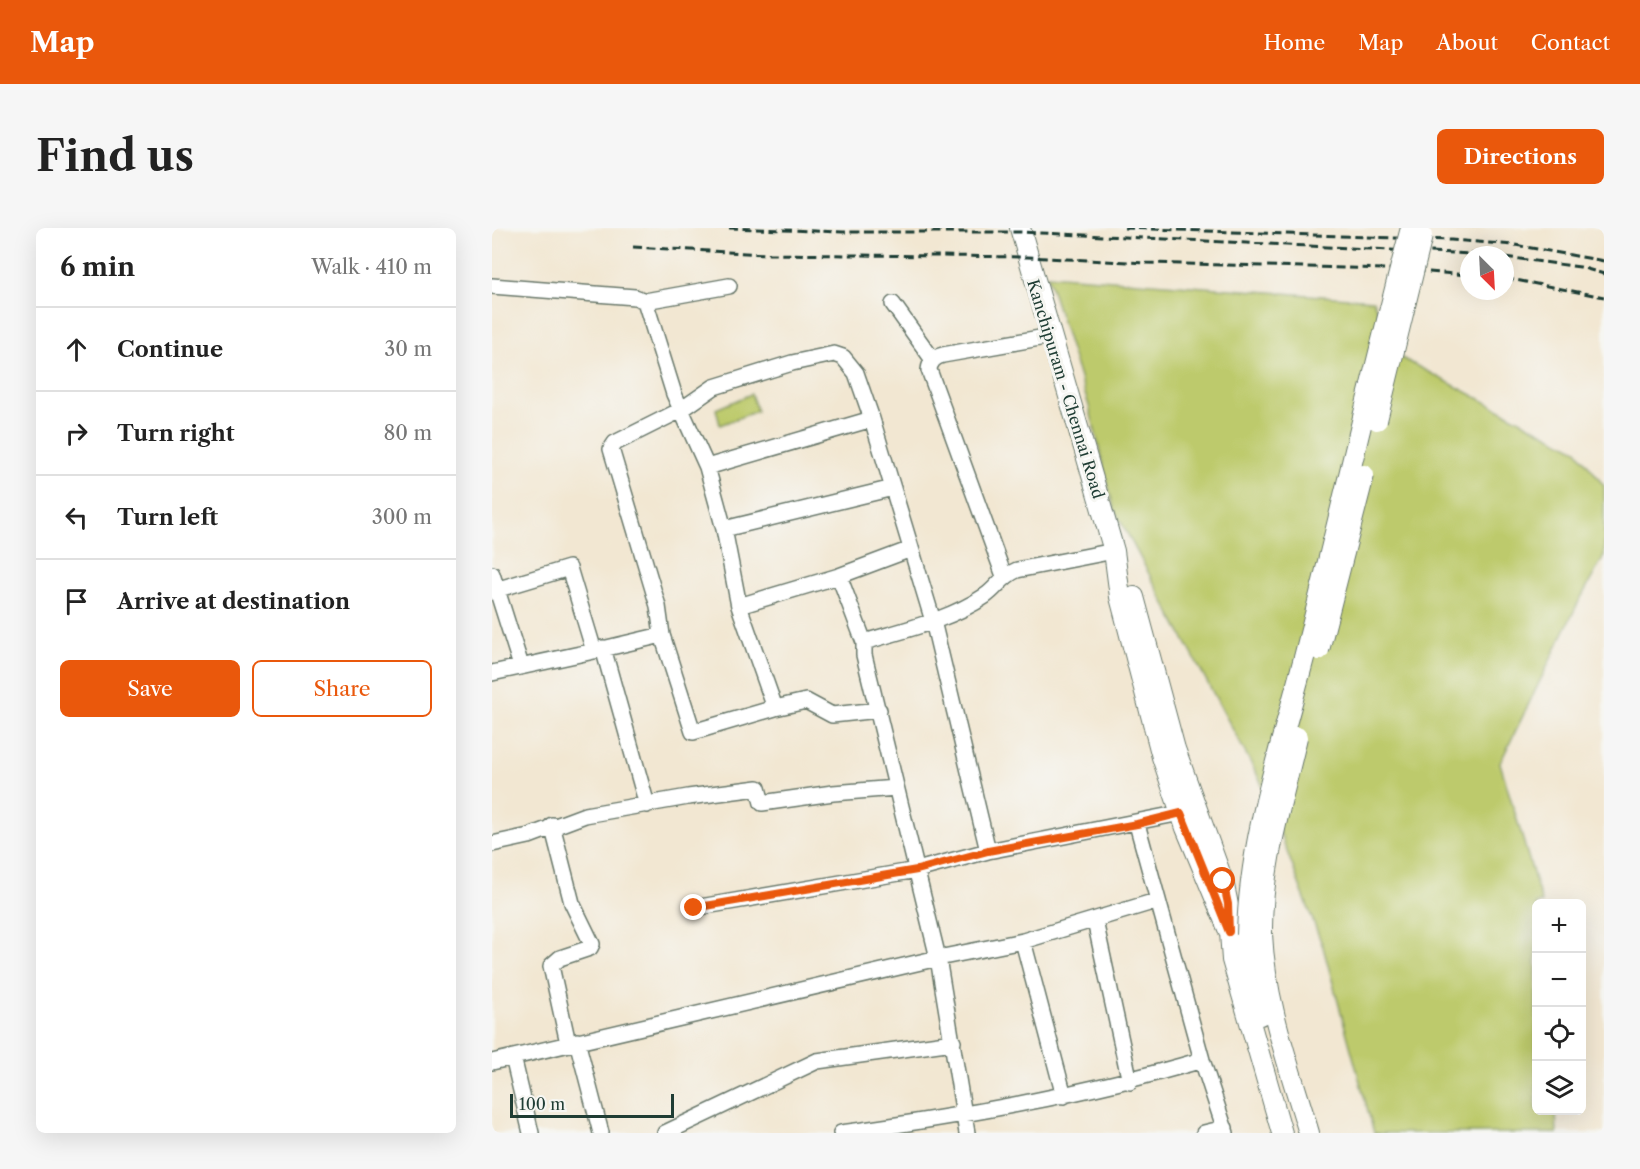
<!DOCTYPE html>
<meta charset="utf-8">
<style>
:root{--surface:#fff;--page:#f6f6f6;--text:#222;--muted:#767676;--line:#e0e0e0;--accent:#ea580c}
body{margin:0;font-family:"Libre Caslon Text",serif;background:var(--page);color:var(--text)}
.controls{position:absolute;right:18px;bottom:18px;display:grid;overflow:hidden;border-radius:9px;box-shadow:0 6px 24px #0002}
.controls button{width:54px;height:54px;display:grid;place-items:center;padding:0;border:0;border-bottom:2px solid var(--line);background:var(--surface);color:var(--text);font:30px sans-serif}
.compass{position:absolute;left:968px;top:18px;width:54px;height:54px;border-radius:50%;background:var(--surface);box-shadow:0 6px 24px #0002;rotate:156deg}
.scale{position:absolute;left:18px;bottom:15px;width:164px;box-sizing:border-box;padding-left:6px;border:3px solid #1f3d34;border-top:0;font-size:16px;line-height:21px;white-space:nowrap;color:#1f3d34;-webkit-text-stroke:4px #f6f6f2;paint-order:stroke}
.stop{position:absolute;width:18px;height:18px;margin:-14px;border:4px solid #ea580c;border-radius:50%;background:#fff}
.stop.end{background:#ea580c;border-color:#fff;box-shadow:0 2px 6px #0008}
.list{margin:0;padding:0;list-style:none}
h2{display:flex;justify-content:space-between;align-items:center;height:78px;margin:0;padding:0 24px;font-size:26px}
h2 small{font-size:20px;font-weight:400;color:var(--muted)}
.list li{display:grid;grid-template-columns:39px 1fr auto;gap:18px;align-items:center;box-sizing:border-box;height:84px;padding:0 24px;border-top:2px solid var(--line)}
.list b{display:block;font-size:22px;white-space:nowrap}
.list em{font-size:20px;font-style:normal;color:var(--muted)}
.actions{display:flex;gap:12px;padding:18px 24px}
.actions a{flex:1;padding:14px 0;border:2px solid var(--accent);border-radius:9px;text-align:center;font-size:21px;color:var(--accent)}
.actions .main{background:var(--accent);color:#fff}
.icon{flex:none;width:33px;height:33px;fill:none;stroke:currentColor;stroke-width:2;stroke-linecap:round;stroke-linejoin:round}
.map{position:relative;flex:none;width:1112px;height:905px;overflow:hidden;border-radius:9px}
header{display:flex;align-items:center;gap:36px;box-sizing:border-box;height:84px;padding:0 30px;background:var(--accent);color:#fff}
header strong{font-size:28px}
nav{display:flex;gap:33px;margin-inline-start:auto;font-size:21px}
.intro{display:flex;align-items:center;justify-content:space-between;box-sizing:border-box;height:144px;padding:0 36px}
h1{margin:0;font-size:42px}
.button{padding:15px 27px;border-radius:9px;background:var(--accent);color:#fff;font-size:21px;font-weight:700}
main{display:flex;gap:36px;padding:0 36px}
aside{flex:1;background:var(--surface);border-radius:9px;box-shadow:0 6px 24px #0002}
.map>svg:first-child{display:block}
.green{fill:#bdca6c;stroke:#6e8450;stroke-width:1.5}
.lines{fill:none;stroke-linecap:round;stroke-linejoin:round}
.minor-casing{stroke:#69786b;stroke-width:18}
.major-casing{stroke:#69786b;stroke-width:22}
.minor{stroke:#fff;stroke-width:15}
.major{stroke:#fff;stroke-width:20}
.rail{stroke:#1f3d34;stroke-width:3;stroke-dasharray:9 4.5;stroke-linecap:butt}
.major-bridge-casing{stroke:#69786b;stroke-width:22;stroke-linecap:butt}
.major-bridge{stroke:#fff;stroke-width:20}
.route{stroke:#ea580c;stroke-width:8}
.labels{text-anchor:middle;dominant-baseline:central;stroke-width:6;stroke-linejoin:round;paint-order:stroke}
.street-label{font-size:16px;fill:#1f3d34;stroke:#f6f6f2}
</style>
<header>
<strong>Map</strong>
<nav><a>Home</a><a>Map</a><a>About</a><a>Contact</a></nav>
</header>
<div class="intro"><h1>Find us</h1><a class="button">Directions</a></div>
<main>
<aside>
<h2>6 min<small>Walk · 410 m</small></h2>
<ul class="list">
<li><svg class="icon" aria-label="ahead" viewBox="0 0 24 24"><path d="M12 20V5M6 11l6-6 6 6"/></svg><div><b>Continue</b></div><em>30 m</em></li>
<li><svg class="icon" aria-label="right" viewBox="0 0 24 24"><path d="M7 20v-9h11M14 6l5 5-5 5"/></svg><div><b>Turn right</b></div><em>80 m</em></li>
<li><svg class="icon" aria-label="left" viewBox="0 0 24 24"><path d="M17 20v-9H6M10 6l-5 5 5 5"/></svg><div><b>Turn left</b></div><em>300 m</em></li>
<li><svg class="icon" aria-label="arrive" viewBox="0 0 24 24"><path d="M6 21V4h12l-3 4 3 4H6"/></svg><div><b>Arrive at destination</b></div></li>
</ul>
<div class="actions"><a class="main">Save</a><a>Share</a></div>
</aside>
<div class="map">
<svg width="1112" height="905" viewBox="0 0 1112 905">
<rect width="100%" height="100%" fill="#f6f6f2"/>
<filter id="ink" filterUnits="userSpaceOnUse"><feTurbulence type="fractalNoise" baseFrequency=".0167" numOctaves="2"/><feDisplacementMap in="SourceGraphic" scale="12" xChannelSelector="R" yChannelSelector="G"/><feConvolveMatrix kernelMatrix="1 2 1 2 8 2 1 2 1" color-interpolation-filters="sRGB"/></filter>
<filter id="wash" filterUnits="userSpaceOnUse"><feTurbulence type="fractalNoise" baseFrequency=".008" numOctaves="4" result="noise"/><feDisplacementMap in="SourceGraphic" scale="24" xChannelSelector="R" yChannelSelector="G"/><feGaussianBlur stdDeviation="1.35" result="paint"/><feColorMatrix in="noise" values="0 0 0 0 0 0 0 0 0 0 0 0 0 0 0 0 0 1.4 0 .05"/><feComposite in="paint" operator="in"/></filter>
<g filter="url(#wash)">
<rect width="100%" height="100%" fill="#f2e7d2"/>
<path class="green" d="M555,47L881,72L902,126L1085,222L1112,258V328L1085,377L1008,535L1050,675L1044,676V882L1064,883L1065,905H882L831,719L768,552L622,281L597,178Z
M259,166L265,183L228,197L224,181Z"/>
</g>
<g filter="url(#ink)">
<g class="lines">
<defs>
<path id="minor" d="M0,58L143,69L153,73L182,166L215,239
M153,73L237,58
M401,76L441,132
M232,301L401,260
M0,346L29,438
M347,348L372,414
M512,348L437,142C438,133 443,129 451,127L559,108
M0,363L77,340L102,423L170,407L201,504L283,480L247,378L232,301L215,239L380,191L441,393L496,623
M247,378L347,348L419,321
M170,407L166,378L119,221L123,215L189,182L222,159L300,135L342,126L351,129L364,145L380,191
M111,420L155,577
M0,445L102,423
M283,480L314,473L340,487L387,482
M645,596L710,832L734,905
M60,597L80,675L100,716L98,720L68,730L59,738L76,815
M0,616L37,608L93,587L196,569L266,560L270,575L341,565L404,560
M202,680L425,642L496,623L689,585
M603,693L638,854
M531,713L572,868
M85,813L109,905
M21,829L39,905
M0,834L446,730L531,713L664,673
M173,905L325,833L461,814
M349,905C471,888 591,867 710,832
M475,905L446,730L372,427V414C412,402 458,392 493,368C505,360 510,348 525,342L622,323
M712,905L733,900"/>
<path id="major" d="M528,0L622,323L628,369L670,529L694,600L737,703
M642,369L683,521L731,653L736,677L740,732L790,905
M770,706C773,773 798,841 817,905
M755,707L758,741L768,787"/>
</defs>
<use href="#minor" class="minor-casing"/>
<use href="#major" class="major-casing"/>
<use href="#minor" class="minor"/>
<use href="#major" class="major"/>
<path class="rail" d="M237,0L351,4H529L1001,27
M632,0L959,12L1023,17L1112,33
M141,19L274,26L535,29L654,35L895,41L977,47
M1013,29L1088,39L1112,46
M1013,50L1112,69"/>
<defs>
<path id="major-bridge" d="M885,192L930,8
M827,422L872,247
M770,706C769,639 790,575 805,509
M755,707C757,607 792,511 816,414C851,276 882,137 919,0"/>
</defs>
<use href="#major-bridge" class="major-bridge-casing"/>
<use href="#major-bridge" class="major-bridge"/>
</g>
</g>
<g class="lines" filter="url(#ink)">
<path class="route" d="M202,680L425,642L496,623L645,596L689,585L737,704L736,676L731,653"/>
</g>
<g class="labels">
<g class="street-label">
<text transform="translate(574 161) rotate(73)">Kanchipuram - Chennai Road</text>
</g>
</g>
</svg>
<div class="controls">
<button>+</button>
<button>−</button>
<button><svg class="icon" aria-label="locate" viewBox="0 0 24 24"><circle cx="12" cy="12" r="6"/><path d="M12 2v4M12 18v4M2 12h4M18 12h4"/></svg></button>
<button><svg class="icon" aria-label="layers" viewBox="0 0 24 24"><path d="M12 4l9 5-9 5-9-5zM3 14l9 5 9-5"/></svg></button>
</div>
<svg class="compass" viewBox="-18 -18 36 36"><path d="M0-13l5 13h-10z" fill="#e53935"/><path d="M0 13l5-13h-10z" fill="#767676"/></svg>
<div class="scale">100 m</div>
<div class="stop" style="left:731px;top:653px"></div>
<div class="stop end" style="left:202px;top:680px"></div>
</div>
</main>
